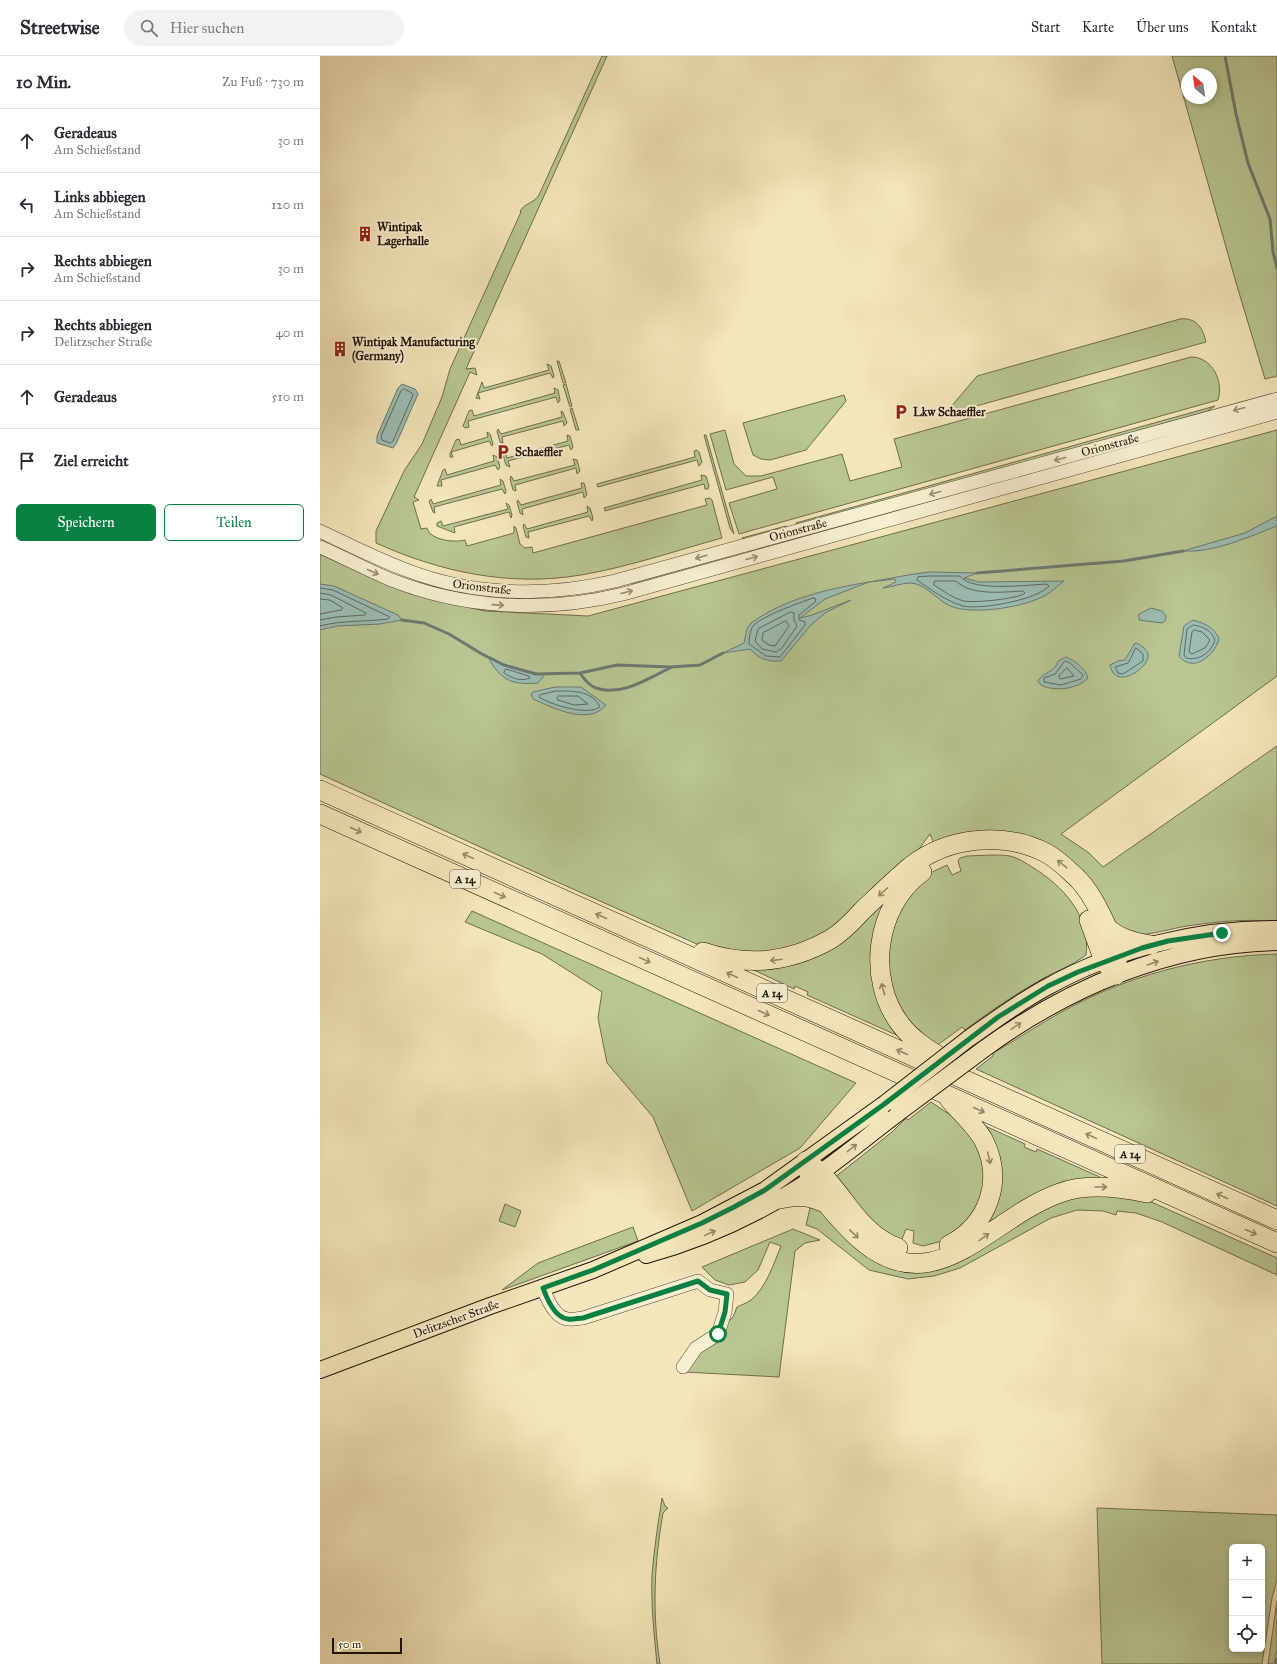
<!DOCTYPE html>
<html lang="de">
<meta charset="utf-8">
<style>
:root{--surface:#fff;--page:#f2f2f3;--text:#2b2b33;--muted:#7c7c81;--line:#e1e1e2;--accent:#0b8043}
body{margin:0;font-family:"IM FELL Great Primer",serif;background:var(--page);color:var(--text)}
.controls{position:absolute;right:12px;bottom:12px;display:grid;overflow:hidden;border-radius:6px;box-shadow:0 2px 6px #0003}
.controls button{width:36px;height:36px;display:grid;place-items:center;padding:0;border:0;border-bottom:1px solid var(--line);background:var(--surface);color:var(--text);font:20px sans-serif}
.compass{position:absolute;left:861px;top:12px;width:36px;height:36px;border-radius:50%;background:var(--surface);box-shadow:0 2px 6px #0003;rotate:331deg}
.scale{position:absolute;left:12px;bottom:10px;width:70px;box-sizing:border-box;padding-left:4px;border:2px solid #231506;border-top:0;font-size:11px;line-height:14px;white-space:nowrap;color:#231506;-webkit-text-stroke:3px #f7efd2;paint-order:stroke}
.stop{position:absolute;width:12px;height:12px;margin:-9px;border:3px solid #0b8043;border-radius:50%;background:#fff}
.stop.end{background:#0b8043;border-color:#fff;box-shadow:0 1px 4px #0008}
.list{margin:0;padding:0;list-style:none}
h2{display:flex;justify-content:space-between;align-items:center;height:52px;margin:0;padding:0 16px;font-size:17px}
h2 small{font-size:13px;font-weight:400;color:var(--muted)}
.list li{display:grid;grid-template-columns:26px 1fr auto;gap:12px;align-items:center;box-sizing:border-box;height:64px;padding:0 16px;border-top:1px solid var(--line)}
.list b{display:block;font-size:15px;white-space:nowrap}
.list p{margin:0;font-size:13px;white-space:nowrap;color:var(--muted)}
.list em{font-size:13px;font-style:normal;color:var(--muted)}
.actions{display:flex;gap:8px;padding:12px 16px}
.actions a{flex:1;padding:9px 0;border:1px solid var(--accent);border-radius:6px;text-align:center;font-size:14px;color:var(--accent)}
.actions .main{background:var(--accent);color:#fff}
.icon{flex:none;width:22px;height:22px;fill:none;stroke:currentColor;stroke-width:2;stroke-linecap:round;stroke-linejoin:round}
.map{position:relative;flex:none;width:957px;height:1608px;overflow:hidden}
header{display:flex;align-items:center;gap:24px;box-sizing:border-box;height:56px;padding:0 20px;background:var(--surface);border-bottom:1px solid var(--line)}
header strong{font-size:19px}
nav{display:flex;gap:22px;margin-inline-start:auto;font-size:14px}
.search{width:280px;height:36px;background:var(--page);display:flex;align-items:center;gap:10px;box-sizing:border-box;padding:0 14px;border-radius:22px;color:var(--muted);font-size:15px}
main{display:flex}
aside{flex:1;background:var(--surface)}
.map>svg:first-child{display:block}
.green{fill:#b8c692;stroke:#6e6e4c;fill-rule:evenodd}
.water{fill:#9cbeb5;stroke:#6c7a6f}
.lines{fill:none;stroke-linecap:round;stroke-linejoin:round}
.shore{stroke:#606a5e;stroke-width:1}
.stream{stroke:#6c7a6f;stroke-width:3}
.minor-casing{stroke:#574933;stroke-width:14}
.major-casing{stroke:#231506;stroke-width:18}
.highway-casing{stroke:#231506;stroke-width:20}
.minor{stroke:#f7efd2;stroke-width:13}
.major{stroke:#f3e6ba;stroke-width:16}
.highway{stroke:#f3e6ba;stroke-width:19}
.major-bridge-casing{stroke:#231506;stroke-width:18;stroke-linecap:butt}
.major-bridge{stroke:#f3e6ba;stroke-width:16}
.oneway{stroke:#988d76}
.oneway2{stroke:#958869}
.route{stroke:#0b8043;stroke-width:5}
.labels{text-anchor:middle;dominant-baseline:central;stroke-width:4;stroke-linejoin:round;paint-order:stroke}
.shield{fill:#f7efd2;stroke:#635643;stroke-width:1}
.shield-label{font-size:11px;font-weight:bold;fill:#231506}
.poi-label{font-size:12px;font-weight:bold;fill:#231506;stroke:#f7efd2;text-anchor:start}
.street-label{font-size:12px;fill:#231506;stroke:#f7efd2}
</style>
<header>
<strong>Streetwise</strong>
<div class="search"><svg class="icon" aria-label="search" viewBox="0 0 24 24"><circle cx="10" cy="10" r="6"/><path d="M15 15l6 6"/></svg>Hier suchen</div>
<nav><a>Start</a><a>Karte</a><a>Über uns</a><a>Kontakt</a></nav>
</header>
<main>
<aside>
<h2>10 Min.<small>Zu Fuß · 730 m</small></h2>
<ul class="list">
<li><svg class="icon" aria-label="ahead" viewBox="0 0 24 24"><path d="M12 20V5M6 11l6-6 6 6"/></svg><div><b>Geradeaus</b><p>Am Schießstand</p></div><em>30 m</em></li>
<li><svg class="icon" aria-label="left" viewBox="0 0 24 24"><path d="M17 20v-9H6M10 6l-5 5 5 5"/></svg><div><b>Links abbiegen</b><p>Am Schießstand</p></div><em>120 m</em></li>
<li><svg class="icon" aria-label="right" viewBox="0 0 24 24"><path d="M7 20v-9h11M14 6l5 5-5 5"/></svg><div><b>Rechts abbiegen</b><p>Am Schießstand</p></div><em>30 m</em></li>
<li><svg class="icon" aria-label="right" viewBox="0 0 24 24"><path d="M7 20v-9h11M14 6l5 5-5 5"/></svg><div><b>Rechts abbiegen</b><p>Delitzscher Straße</p></div><em>40 m</em></li>
<li><svg class="icon" aria-label="ahead" viewBox="0 0 24 24"><path d="M12 20V5M6 11l6-6 6 6"/></svg><div><b>Geradeaus</b></div><em>510 m</em></li>
<li><svg class="icon" aria-label="arrive" viewBox="0 0 24 24"><path d="M6 21V4h12l-3 4 3 4H6"/></svg><div><b>Ziel erreicht</b></div></li>
</ul>
<div class="actions"><a class="main">Speichern</a><a>Teilen</a></div>
</aside>
<div class="map">
<svg width="957" height="1608" viewBox="0 0 957 1608">
<rect width="100%" height="100%" fill="#f3e6ba"/>
<filter id="stains"><feTurbulence type="fractalNoise" baseFrequency=".005" numOctaves="4"/><feColorMatrix values="0 0 0 0 .2 0 0 0 0 .09 0 0 0 0 .02 0 0 0 .5 -.17"/></filter>
<radialGradient id="worn" r=".72"><stop offset=".6" stop-color="#630" stop-opacity="0"/><stop offset="1" stop-color="#630" stop-opacity=".3"/></radialGradient>
<path class="green" d="M282,0H287L146,313L155,312L157,319L150,316L94,441L99,444L93,446L101,473L107,472C110,484 134,487 145,484L147,490L194,477V470L196,472L200,488L205,492L212,491L213,497L387,449L385,443L390,442L392,444L402,482C355,495 308,511 261,519C190,531 120,516 56,487V475L84,415L102,388L122,341L130,313L201,156L200,155C205,147 214,147 219,139Z
M852,0H957V320L945,323L917,230ZM867,18H891V42H867Z
M860,263C876,261 883,272 886,286L624,359L657,320Z
M871,301C892,301 904,325 898,344L419,478L409,447L457,433L453,421L406,434L390,378L405,374L414,408L426,420H441L522,398L530,425L582,411L574,383Z
M237,305H239L246,327H243Z
M227,308L231,310L234,320L233,322L230,317L158,337L160,343L156,342L162,326L164,332L229,314Z
M246,328L252,350L250,351L243,329Z
M234,332L238,334L240,344L239,346L238,347L236,341L148,365L149,371L145,372L143,370L149,355L152,354L154,360L235,337Z
M524,339L526,345L486,394L450,404L441,403L433,399L423,367Z
M957,348V352L313,530L312,527Z
M895,350L886,356L477,470L476,467Z
M252,352L259,374H256L250,353Z
M241,355L243,356L247,367L244,370L243,365L182,381L183,387L180,386L177,375L178,373L181,378L242,361Z
M957,374V620L741,778L769,797L783,811L957,690V866C925,862 893,866 861,871C843,875 825,880 806,879L714,789L615,791L610,778L591,804L510,876L459,899L388,893L226,821L0,718V498L91,538L165,555L268,560Z
M167,376L170,378L173,388L172,390L169,385L131,396L133,401H130V398L136,384L139,383L141,389L168,381Z
M247,379L250,380L253,391L251,394L249,389L188,405L190,411L186,409L183,399L185,396L187,402L248,385Z
M384,379H386L414,478L410,472Z
M377,394L379,396L382,406L379,410L377,404L278,431L277,428L375,401L374,395Z
M173,399L177,401L180,411L178,414L175,409L121,424L122,430H117L123,414L125,413L127,419L174,405Z
M253,403L257,404L260,415L257,418L256,412L195,429L196,435L193,434L190,423L191,420L194,425L255,409Z
M381,419L386,420L389,430L388,433H385L384,428L285,455L284,452L382,424Z
M180,423L183,425L186,435L185,438L182,433L114,451L115,457L113,456L109,445L111,443L113,448L181,429Z
M261,427H264L267,439L264,442L263,436L202,453L203,459L200,457L197,446L198,444L201,449L262,432Z
M186,447L189,449L192,459L191,462L189,456L134,471L135,477L117,470V467L121,465L123,470L188,453Z
M267,450L270,452L273,462L272,465L269,460L208,476L209,482L206,481L203,470L204,468L207,473L268,456Z
M466,470L467,473L426,484L422,482Z
M672,799C678,799 684,799 690,800C698,802 706,807 712,811C743,830 771,860 766,899C752,910 733,916 717,926C692,940 668,957 645,974L642,971L615,991L599,983L569,943L568,869L608,818L627,809L632,819L641,815L638,805L640,802L647,800Z
M574,831L559,872L583,982L487,939L488,936L475,930L474,933L419,907L460,906Z
M152,855L536,1027L480,1092L372,1155L333,1061L287,1007L278,962L282,936L222,898L145,866Z
M957,898V1150L656,1013L673,1000V997C695,985 716,970 738,958C805,920 880,900 957,898Z
M611,1046L647,1070L667,1109L659,1154L626,1184L603,1190L593,1187L594,1175L586,1173L582,1183L580,1185L552,1171L514,1122L572,1076L586,1062L588,1064Z
M663,1069L705,1088L704,1091L716,1096L717,1093L780,1121L779,1124L649,1183L665,1163Z
M757,1136L829,1145L957,1202V1219L842,1166L816,1157L797,1155L796,1159L783,1155L757,1154L731,1162L640,1212L614,1220L588,1223L549,1214L497,1173L486,1169L490,1152H499L591,1210Z
M185,1148L201,1155L195,1171L179,1165Z
M313,1171L318,1185L182,1234L218,1207Z
M473,1173L500,1184L485,1187L475,1195L459,1321L364,1316L369,1307L413,1261L417,1251C421,1249 427,1247 431,1244C446,1232 454,1207 461,1190L450,1186L438,1214L425,1226L409,1229L395,1224L382,1211Z
M342,1442L345,1450L348,1452L343,1457C334,1508 332,1557 340,1608H337C334,1578 331,1548 332,1519C334,1493 338,1468 342,1442Z
M777,1452L957,1459V1524L952,1542L942,1608H782ZM912,1491H942V1593H912Z
M957,1545V1594L954,1608H948Z"/>
<path class="water" d="M82,328L95,333L98,338L76,388L73,392L57,387V380L78,332Z
M957,460V470C928,481 894,497 863,495L925,477Z
M610,516L657,517L644,522L659,526L744,525C737,530 730,538 722,541C700,552 652,559 630,550C617,544 605,527 590,527C582,527 572,531 563,532L576,526L575,523L549,526L505,543L480,562L492,559L531,544L505,557L490,570L461,605C448,606 439,603 430,593L403,597L424,587L427,573L431,567C466,542 508,533 549,526C569,523 589,518 610,516Z
M0,528L14,530L78,559L82,564L60,568L17,570L0,574Z
M831,552L842,555L846,560L845,565L842,567L819,564V558Z
M873,564C886,568 894,571 899,583C895,599 873,618 859,600L864,570Z
M815,587C818,587 820,589 823,591C825,594 828,595 828,599C830,611 795,636 790,609L798,605L805,604Z
M168,601C186,610 206,617 225,618L218,627C192,629 181,625 168,601Z
M746,601C754,604 766,613 768,622C758,633 734,636 721,629L718,625C724,615 735,617 738,605Z
M235,631H261L286,649C269,670 233,652 213,643L211,638L213,636Z"/>
<g class="lines">
<path class="shore" d="M84,333L92,337L93,339L73,385L70,387L62,384L61,380L81,335Z
M610,520H640C651,536 707,529 727,528L729,530C717,544 660,554 643,550C626,545 610,533 597,524L598,521Z
M615,525H636C651,540 683,536 703,535L705,537C698,543 654,547 644,545C632,542 624,535 614,529Z
M0,532L13,534L70,561L68,563C45,566 23,564 0,570
M0,537L11,539L46,557L45,559L16,561L0,564
M493,542L496,543L495,546L479,559V564L485,566V569L460,601L446,600L429,588C429,584 430,574 433,570C442,560 479,547 493,542Z
M0,543L10,544L23,552L21,554L0,558
M471,556L474,557V564L477,570L462,592L456,596L442,593L435,585L438,573Z
M466,565L469,570L455,590L449,589L442,584L443,577Z
M874,569C884,571 891,574 895,584C891,597 879,605 866,602L864,599L867,573Z
M875,574L882,576L890,584L885,592L872,598L869,596L872,576Z
M816,592L823,598V605L803,618L798,617L795,611L808,607Z
M745,605L750,607L763,619L761,623L741,629L724,626V622L735,618Z
M747,612L754,620L740,623L739,620Z
M186,613L209,620L210,622C201,626 191,622 184,617Z
M236,635C252,635 272,634 280,651C268,660 231,649 219,641L220,639Z
M239,640H258L268,648L254,649L238,644L237,642Z"/>
<path class="stream" d="M905,0L916,58L928,107L950,163L953,196L957,212
M657,517L804,505L863,495
M82,564L104,567L129,578L162,598L184,609L216,618L260,617L297,609L351,611L380,609L403,597
M260,617C264,623 269,630 276,632C301,641 329,622 350,612
M956,1608L957,1603"/>
<defs>
<path id="minor" d="M0,475C29,489 59,504 89,515C155,540 227,541 295,525L957,343
M0,491C23,501 46,513 69,523C144,553 225,557 303,538L957,356
M223,1232C227,1243 235,1262 248,1263C252,1264 259,1262 263,1262L378,1225L390,1234L407,1238L405,1256L398,1278L376,1292L363,1311"/>
<path id="major" d="M648,983C674,965 699,946 727,931C795,893 878,872 957,873
M664,993C749,931 850,888 957,886
M326,1199C381,1184 434,1160 481,1130C515,1108 546,1081 578,1057
M0,1314L170,1250L273,1214L382,1167L445,1134L563,1049"/>
<path id="highway" d="M0,734L957,1164
M0,758L957,1187
M602,816C555,850 546,924 581,969C593,985 611,995 628,1006
M769,864L784,905L796,919
M786,871C800,883 813,886 831,889
M383,896C428,911 469,907 511,883C522,876 533,865 542,855C558,840 574,824 591,810C628,781 684,775 726,797C738,803 748,814 758,823C774,839 791,877 797,898C798,904 796,913 796,919
M629,1043C640,1056 656,1070 664,1085C684,1125 668,1169 629,1189
M486,1105C488,1111 488,1118 491,1123C498,1141 520,1164 534,1178C612,1254 668,1162 740,1137C767,1127 799,1131 827,1137
M487,1106C523,1130 533,1175 578,1192
M460,1143C481,1139 489,1139 509,1149"/>
</defs>
<use href="#minor" class="minor-casing"/>
<use href="#major" class="major-casing"/>
<use href="#highway" class="highway-casing"/>
<use href="#minor" class="minor"/>
<use href="#major" class="major"/>
<use href="#highway" class="highway"/>
<defs>
<path id="major-bridge" d="M563,1049L648,983
M578,1057L664,993"/>
</defs>
<use href="#major-bridge" class="major-bridge-casing"/>
<use href="#major-bridge" class="major-bridge"/>
</g>
<defs><path id="oneway-shaft" d="M-6 0H5M1.5-3L5.5 0L1.5 3" fill="none" stroke-width="1.6" stroke-linecap="round" stroke-linejoin="round"/></defs>
<g class="oneway">
<use href="#oneway-shaft" transform="translate(919 353) rotate(165)"/>
<use href="#oneway-shaft" transform="translate(740 403) rotate(165)"/>
<use href="#oneway-shaft" transform="translate(615 437) rotate(165)"/>
<use href="#oneway-shaft" transform="translate(381 501) rotate(164)"/>
<use href="#oneway-shaft" transform="translate(432 502) rotate(-15)"/>
<use href="#oneway-shaft" transform="translate(53 516) rotate(24)"/>
<use href="#oneway-shaft" transform="translate(307 536) rotate(-15)"/>
<use href="#oneway-shaft" transform="translate(178 549) rotate(4)"/>
</g>
<g class="oneway2">
<use href="#oneway-shaft" transform="translate(36 774) rotate(24)"/>
<use href="#oneway-shaft" transform="translate(148 800) rotate(-156)"/>
<use href="#oneway-shaft" transform="translate(742 808) rotate(-142)"/>
<use href="#oneway-shaft" transform="translate(563 836) rotate(138)"/>
<use href="#oneway-shaft" transform="translate(180 839) rotate(24)"/>
<use href="#oneway-shaft" transform="translate(281 860) rotate(-156)"/>
<use href="#oneway-shaft" transform="translate(325 904) rotate(24)"/>
<use href="#oneway-shaft" transform="translate(456 904) rotate(173)"/>
<use href="#oneway-shaft" transform="translate(833 907) rotate(-19)"/>
<use href="#oneway-shaft" transform="translate(412 919) rotate(-156)"/>
<use href="#oneway-shaft" transform="translate(563 933) rotate(-106)"/>
<use href="#oneway-shaft" transform="translate(444 957) rotate(24)"/>
<use href="#oneway-shaft" transform="translate(696 970) rotate(-34)"/>
<use href="#oneway-shaft" transform="translate(582 996) rotate(-156)"/>
<use href="#oneway-shaft" transform="translate(659 1054) rotate(24)"/>
<use href="#oneway-shaft" transform="translate(771 1080) rotate(-156)"/>
<use href="#oneway-shaft" transform="translate(532 1092) rotate(-38)"/>
<use href="#oneway-shaft" transform="translate(669 1102) rotate(77)"/>
<use href="#oneway-shaft" transform="translate(781 1131)"/>
<use href="#oneway-shaft" transform="translate(902 1140) rotate(-156)"/>
<use href="#oneway-shaft" transform="translate(931 1176) rotate(24)"/>
<use href="#oneway-shaft" transform="translate(390 1177) rotate(-24)"/>
<use href="#oneway-shaft" transform="translate(534 1178) rotate(44)"/>
<use href="#oneway-shaft" transform="translate(664 1181) rotate(-36)"/>
</g>
<g class="lines">
<path class="route" d="M398,1278L405,1256L407,1238L390,1234L378,1225L263,1262C259,1262 252,1264 248,1263C235,1262 227,1243 223,1232L273,1214L382,1167L414,1151L445,1134L563,1049L678,961L728,930L758,916L822,892L848,885L902,877"/>
</g>
<defs>
<symbol id="building-bare" viewBox="-9 -9 18 18"><path d="M-4-6H4V6H1V3H-1V6H-4ZM-2.5-4.3h1.7v1.8h-1.7ZM.8-4.3h1.7v1.8H.8ZM-2.5-1h1.7V.8h-1.7ZM.8-1h1.7V.8H.8Z" fill="#8f2418" stroke="#f7efd2" stroke-width="2.5" paint-order="stroke"/></symbol>
<symbol id="parking-bare" viewBox="-9 -9 18 18"><path d="M-3.5-5.5H1a3.5 3.5 0 0 1 0 7H-1V5.5H-3.5ZM-1-3.4V-.6H.8a1.4 1.4 0 0 0 0-2.8Z" fill="#8f2418" stroke="#f7efd2" stroke-width="2.5" paint-order="stroke"/></symbol>
</defs>
<g fill-rule="evenodd">
<use href="#building-bare" x="34" y="167" width="22" height="22"/>
<use href="#building-bare" x="9" y="282" width="22" height="22"/>
<use href="#parking-bare" x="570" y="345" width="22" height="22"/>
<use href="#parking-bare" x="172" y="385" width="22" height="22"/>
</g>
<g class="labels">
<g class="shield">
<rect x="130" y="814" width="30" height="18" rx="3"/>
<rect x="437" y="928" width="30" height="18" rx="3"/>
<rect x="795" y="1089" width="30" height="18" rx="3"/>
</g>
<g class="shield-label">
<text x="145" y="823">A 14</text>
<text x="452" y="937">A 14</text>
<text x="810" y="1098">A 14</text>
</g>
<g class="poi-label">
<text x="57" y="171">Wintipak<tspan x="57" dy="14">Lagerhalle</tspan></text>
<text x="32" y="286">Wintipak Manufacturing<tspan x="32" dy="14">(Germany)</tspan></text>
<text x="593" y="356">Lkw Schaeffler</text>
<text x="195" y="396">Schaeffler</text>
</g>
<g class="street-label">
<text transform="translate(790 389) rotate(-15)">Orionstraße</text>
<text transform="translate(478 474) rotate(-15)">Orionstraße</text>
<text transform="translate(162 531) rotate(7)">Orionstraße</text>
<text transform="translate(136 1263) rotate(-20)">Delitzscher Straße</text>
</g>
</g>
<rect width="100%" height="100%" filter="url(#stains)"/>
<rect width="100%" height="100%" fill="url(#worn)"/>
</svg>
<div class="controls">
<button>+</button>
<button>−</button>
<button><svg class="icon" aria-label="locate" viewBox="0 0 24 24"><circle cx="12" cy="12" r="6"/><path d="M12 2v4M12 18v4M2 12h4M18 12h4"/></svg></button>
</div>
<svg class="compass" viewBox="-18 -18 36 36"><path d="M0-13l5 13h-10z" fill="#e53935"/><path d="M0 13l5-13h-10z" fill="#7c7c81"/></svg>
<div class="scale">50 m</div>
<div class="stop" style="left:398px;top:1278px"></div>
<div class="stop end" style="left:902px;top:877px"></div>
</div>
</main>
